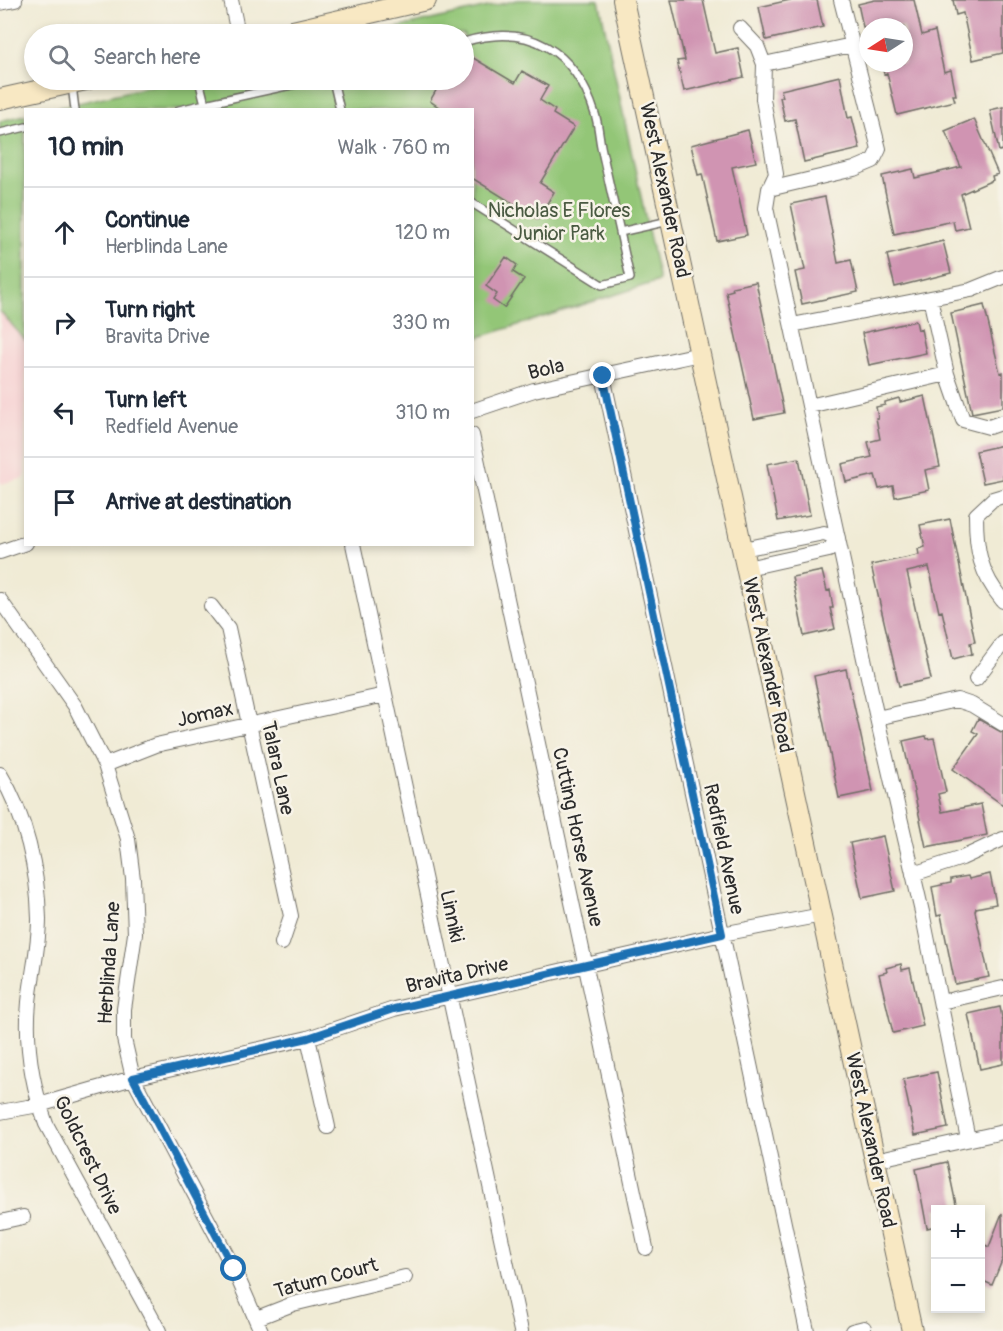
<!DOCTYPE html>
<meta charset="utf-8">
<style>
:root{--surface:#fff;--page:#f2f2f3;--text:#1f2937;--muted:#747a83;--line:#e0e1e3}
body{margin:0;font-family:Pangolin,sans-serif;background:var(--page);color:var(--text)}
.controls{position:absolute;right:18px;bottom:18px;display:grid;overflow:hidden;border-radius:0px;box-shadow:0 3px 9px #0003}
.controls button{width:54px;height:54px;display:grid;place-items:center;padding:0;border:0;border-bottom:2px solid var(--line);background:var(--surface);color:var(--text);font:30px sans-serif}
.compass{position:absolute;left:859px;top:18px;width:54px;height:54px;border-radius:50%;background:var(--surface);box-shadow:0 3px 9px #0003;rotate:258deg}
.stop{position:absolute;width:18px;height:18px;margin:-14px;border:4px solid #1f6fb2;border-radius:50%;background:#fff}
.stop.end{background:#1f6fb2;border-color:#fff;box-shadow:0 2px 6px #0008}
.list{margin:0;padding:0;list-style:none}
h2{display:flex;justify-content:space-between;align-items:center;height:78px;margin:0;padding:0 24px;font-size:26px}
h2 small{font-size:20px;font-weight:400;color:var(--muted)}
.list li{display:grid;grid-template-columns:39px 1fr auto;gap:18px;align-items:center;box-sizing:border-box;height:90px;padding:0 24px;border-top:2px solid var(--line)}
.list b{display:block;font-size:22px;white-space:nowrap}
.list p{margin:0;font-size:20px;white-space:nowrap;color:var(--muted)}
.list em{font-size:20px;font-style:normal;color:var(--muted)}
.icon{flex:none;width:33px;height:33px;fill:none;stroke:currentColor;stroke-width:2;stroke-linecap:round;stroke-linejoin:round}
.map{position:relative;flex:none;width:1003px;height:1331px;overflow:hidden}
.search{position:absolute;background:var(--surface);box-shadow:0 3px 9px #0003;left:24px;top:24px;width:450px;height:66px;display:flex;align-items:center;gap:15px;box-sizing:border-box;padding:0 21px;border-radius:33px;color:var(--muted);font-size:22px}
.panel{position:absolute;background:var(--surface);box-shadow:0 3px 9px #0003;left:24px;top:108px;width:450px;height:438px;border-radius:0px}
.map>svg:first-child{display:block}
.built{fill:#f7cfd1}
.green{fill:#93c677;stroke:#5f7851;stroke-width:1.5}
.building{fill:#d094b2}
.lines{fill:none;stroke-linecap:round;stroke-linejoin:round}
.lane-casing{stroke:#706e66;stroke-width:10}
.street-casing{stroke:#706e66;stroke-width:16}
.secondary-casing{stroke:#706e66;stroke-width:22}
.lane{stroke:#fff;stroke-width:7}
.street{stroke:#fff;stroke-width:14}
.secondary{stroke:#f8e8c3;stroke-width:20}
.route{stroke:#1f6fb2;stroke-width:8}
.labels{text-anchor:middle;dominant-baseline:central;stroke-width:5;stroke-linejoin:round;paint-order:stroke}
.street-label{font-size:20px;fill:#2b2b2b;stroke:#f7f3e8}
.park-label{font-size:20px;fill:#4a5a42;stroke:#f7f3e8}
</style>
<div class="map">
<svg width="1003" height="1331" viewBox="0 0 1003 1331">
<rect width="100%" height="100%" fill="#f7f3e8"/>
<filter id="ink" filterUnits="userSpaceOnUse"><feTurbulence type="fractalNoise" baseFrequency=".0167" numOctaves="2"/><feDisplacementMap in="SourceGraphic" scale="12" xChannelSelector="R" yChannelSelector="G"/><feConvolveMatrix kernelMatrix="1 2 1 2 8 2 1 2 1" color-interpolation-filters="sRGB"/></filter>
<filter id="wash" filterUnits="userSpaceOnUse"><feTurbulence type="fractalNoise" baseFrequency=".008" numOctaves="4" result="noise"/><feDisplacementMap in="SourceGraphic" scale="24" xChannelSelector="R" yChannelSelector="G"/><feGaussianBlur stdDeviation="1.35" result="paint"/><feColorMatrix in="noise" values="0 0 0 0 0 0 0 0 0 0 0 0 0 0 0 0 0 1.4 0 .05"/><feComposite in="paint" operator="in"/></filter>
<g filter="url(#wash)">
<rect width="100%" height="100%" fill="#f0ebd5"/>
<path class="built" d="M0,312L26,341L25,478L0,484Z"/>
<path class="green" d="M518,0H599L659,281L473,339L472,110H48L177,80H464V34H370Z
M25,115V340L0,311V121Z"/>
<g id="blocks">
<path class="building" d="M671,0H703L715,53L738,48L744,77L684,91L677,61L685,60Z
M790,0H817L823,27L766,40L759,7Z
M875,0H914L922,35L935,31L944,72L951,70L956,95H953L955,101L897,115L887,73L884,74L881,63H904V27H863L858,4Z
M953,0H1003V53L973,60L963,13L956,15Z
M470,56L515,83L522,71L548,86L540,100L555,110L553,114L574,127L540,183L554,192L538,219L472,178V110H443L430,101L442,80L452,86L456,80H464V67Z
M840,76L848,118L852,117L860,149L804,162L795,119L785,121L780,97H783L781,90Z
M1003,107V150L999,151L990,110Z
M974,119L998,174L992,176L993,180L961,194L969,227L955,230L953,221L894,234L882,176L913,169L915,178L961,167L945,131Z
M748,130L756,162L732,167L747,235L717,241L702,174L698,175L691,145Z
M825,197L838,263L851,260L858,292L802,304L795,272L805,270L791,204Z
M943,241L951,273L895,287L887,255Z
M506,257L517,265L513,272L524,279L504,308L493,300L497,294L486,286Z
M756,282L784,413L754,419L726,292L733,290L732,287Z
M984,305L1000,373L1003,372V407L972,413L951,313Z
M916,321L918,330L921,329L926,353L869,365L862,333Z
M925,396L940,467L925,470L929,490L895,497L893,486L879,489L875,475L846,482L842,464L872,457L868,442L880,439L876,418H878L876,407L885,405V402L899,398L900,402Z
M1003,445V479L983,483L976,451Z
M799,458L810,515L778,521L767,464Z
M950,519L975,642L970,643L972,654L953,659L942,611L939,612L929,567L907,572L931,679L899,686L871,565L919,555L918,549L925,547L920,525Z
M822,571L827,591L830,590L833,608H830L835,629L804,636L792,577Z
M846,669L873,791L839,798L814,676Z
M978,719L1003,733V805L953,769L978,734L972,731Z
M926,736L927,739L934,738L946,792L938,794L942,812L981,804L987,835L926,847L903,741Z
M883,836L895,891L862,898L850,843Z
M990,874L996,904L976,908L975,911L989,977L955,984L941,915L937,916L932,887L951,883V879L968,876L969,879Z
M901,964L902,970L910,968L923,1026L893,1033L879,974L887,972L886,968Z
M1000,1007L1003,1022V1064L980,1069L968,1014Z
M937,1072L948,1128L915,1135L903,1079Z
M947,1162L957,1209H936V1226L927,1228L916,1169Z
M1002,1213L1003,1258L992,1285L981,1280V1243L989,1247Z"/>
</g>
</g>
<g filter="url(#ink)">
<use href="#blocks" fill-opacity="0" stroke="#706e66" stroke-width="1.5"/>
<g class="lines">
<defs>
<path id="lane" d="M464,42C529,22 575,50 595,114C599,126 599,139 602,151C608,178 614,205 620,232
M199,80L205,104L314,80
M333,80L340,110
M72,85L75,110
M179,110L205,104
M0,133L26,127
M472,203L602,285L630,278L620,232L669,221"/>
<path id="street" d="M231,0L238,34
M0,3L15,0
M740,28L757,46L764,64L763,99L776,174L769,189L766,208L877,718L922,912L968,1139
M764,64L852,45
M769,189L854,169L873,161L879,149L841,0
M930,298L947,374L963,420L989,427L1003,422
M792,325L971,290L1003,277
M603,376L807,1331
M809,406L947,374
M472,411L534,390L700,354
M472,435L646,1248
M1003,496L993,499L976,515C976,551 980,573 1003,601
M353,544L521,1331
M743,549L824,533L838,538L829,550L747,568
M0,552L26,543
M0,600L75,706L105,765L128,839L133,879L135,934L124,1009V1039L133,1078L234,1269L261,1331
M211,606L228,628L291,916L282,943
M976,679L1003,643
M877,718L957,700L972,705L1003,724
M105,765L156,745L385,695
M0,774C26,816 38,871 39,919C39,947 32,974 29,1002C25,1043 32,1085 46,1124L159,1331
M913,874L962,858L1003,839
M941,1002L1003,988
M308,1038L328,1127
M0,1112L39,1105L133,1078L308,1038L394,1009L722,934L822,915
M875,1160L1003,1132
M0,1222L23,1217
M257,1318L293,1304L405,1277
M852,1331L864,1328"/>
<path id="secondary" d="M623,0L912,1331
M280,34L426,0
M0,99L86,80"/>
</defs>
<use href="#lane" class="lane-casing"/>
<use href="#street" class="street-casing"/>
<use href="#secondary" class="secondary-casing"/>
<use href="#lane" class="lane"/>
<use href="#street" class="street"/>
<use href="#secondary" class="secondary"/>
</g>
</g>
<g class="lines" filter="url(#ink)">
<path class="route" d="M234,1269L133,1078L308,1038L394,1009L722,934L603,376"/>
</g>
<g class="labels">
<g class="street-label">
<text transform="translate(665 190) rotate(78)">West Alexander Road</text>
<text transform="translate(546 369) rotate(-13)">Bola</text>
<text transform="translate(768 665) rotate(78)">West Alexander Road</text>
<text transform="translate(205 714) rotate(-13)">Jomax</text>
<text transform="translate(278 768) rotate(78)">Talara Lane</text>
<text transform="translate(578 837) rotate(78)">Cutting Horse Avenue</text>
<text transform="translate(724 849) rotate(78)">Redfield Avenue</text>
<text transform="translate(452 916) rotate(78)">Linniki</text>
<text transform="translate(109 963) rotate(-86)">Herblinda Lane</text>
<text transform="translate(457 975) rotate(-13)">Bravita Drive</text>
<text transform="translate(871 1140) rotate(78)">West Alexander Road</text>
<text transform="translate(88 1155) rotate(64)">Goldcrest Drive</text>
<text transform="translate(326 1278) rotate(-15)">Tatum Court</text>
</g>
<g class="park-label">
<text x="559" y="210">Nicholas E Flores<tspan x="559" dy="23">Junior Park</tspan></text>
</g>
</g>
</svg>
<div class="controls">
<button>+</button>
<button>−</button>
</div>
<svg class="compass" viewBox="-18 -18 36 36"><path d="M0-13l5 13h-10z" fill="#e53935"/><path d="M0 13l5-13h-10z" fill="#747a83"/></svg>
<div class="stop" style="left:234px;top:1269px"></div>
<div class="stop end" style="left:603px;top:376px"></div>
<div class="search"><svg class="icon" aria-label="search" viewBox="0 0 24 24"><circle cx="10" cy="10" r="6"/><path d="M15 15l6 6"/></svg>Search here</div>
<section class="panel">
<h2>10 min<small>Walk · 760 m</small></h2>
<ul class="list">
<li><svg class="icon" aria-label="ahead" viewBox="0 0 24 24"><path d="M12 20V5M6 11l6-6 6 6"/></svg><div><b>Continue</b><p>Herblinda Lane</p></div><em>120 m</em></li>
<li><svg class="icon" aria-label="right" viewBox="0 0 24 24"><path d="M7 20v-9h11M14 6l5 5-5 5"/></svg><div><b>Turn right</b><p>Bravita Drive</p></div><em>330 m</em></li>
<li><svg class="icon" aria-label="left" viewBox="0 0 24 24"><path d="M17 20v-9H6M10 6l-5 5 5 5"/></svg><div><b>Turn left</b><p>Redfield Avenue</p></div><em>310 m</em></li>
<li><svg class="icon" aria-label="arrive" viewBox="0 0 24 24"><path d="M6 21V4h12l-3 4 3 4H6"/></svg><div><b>Arrive at destination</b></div></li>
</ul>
</section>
</div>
